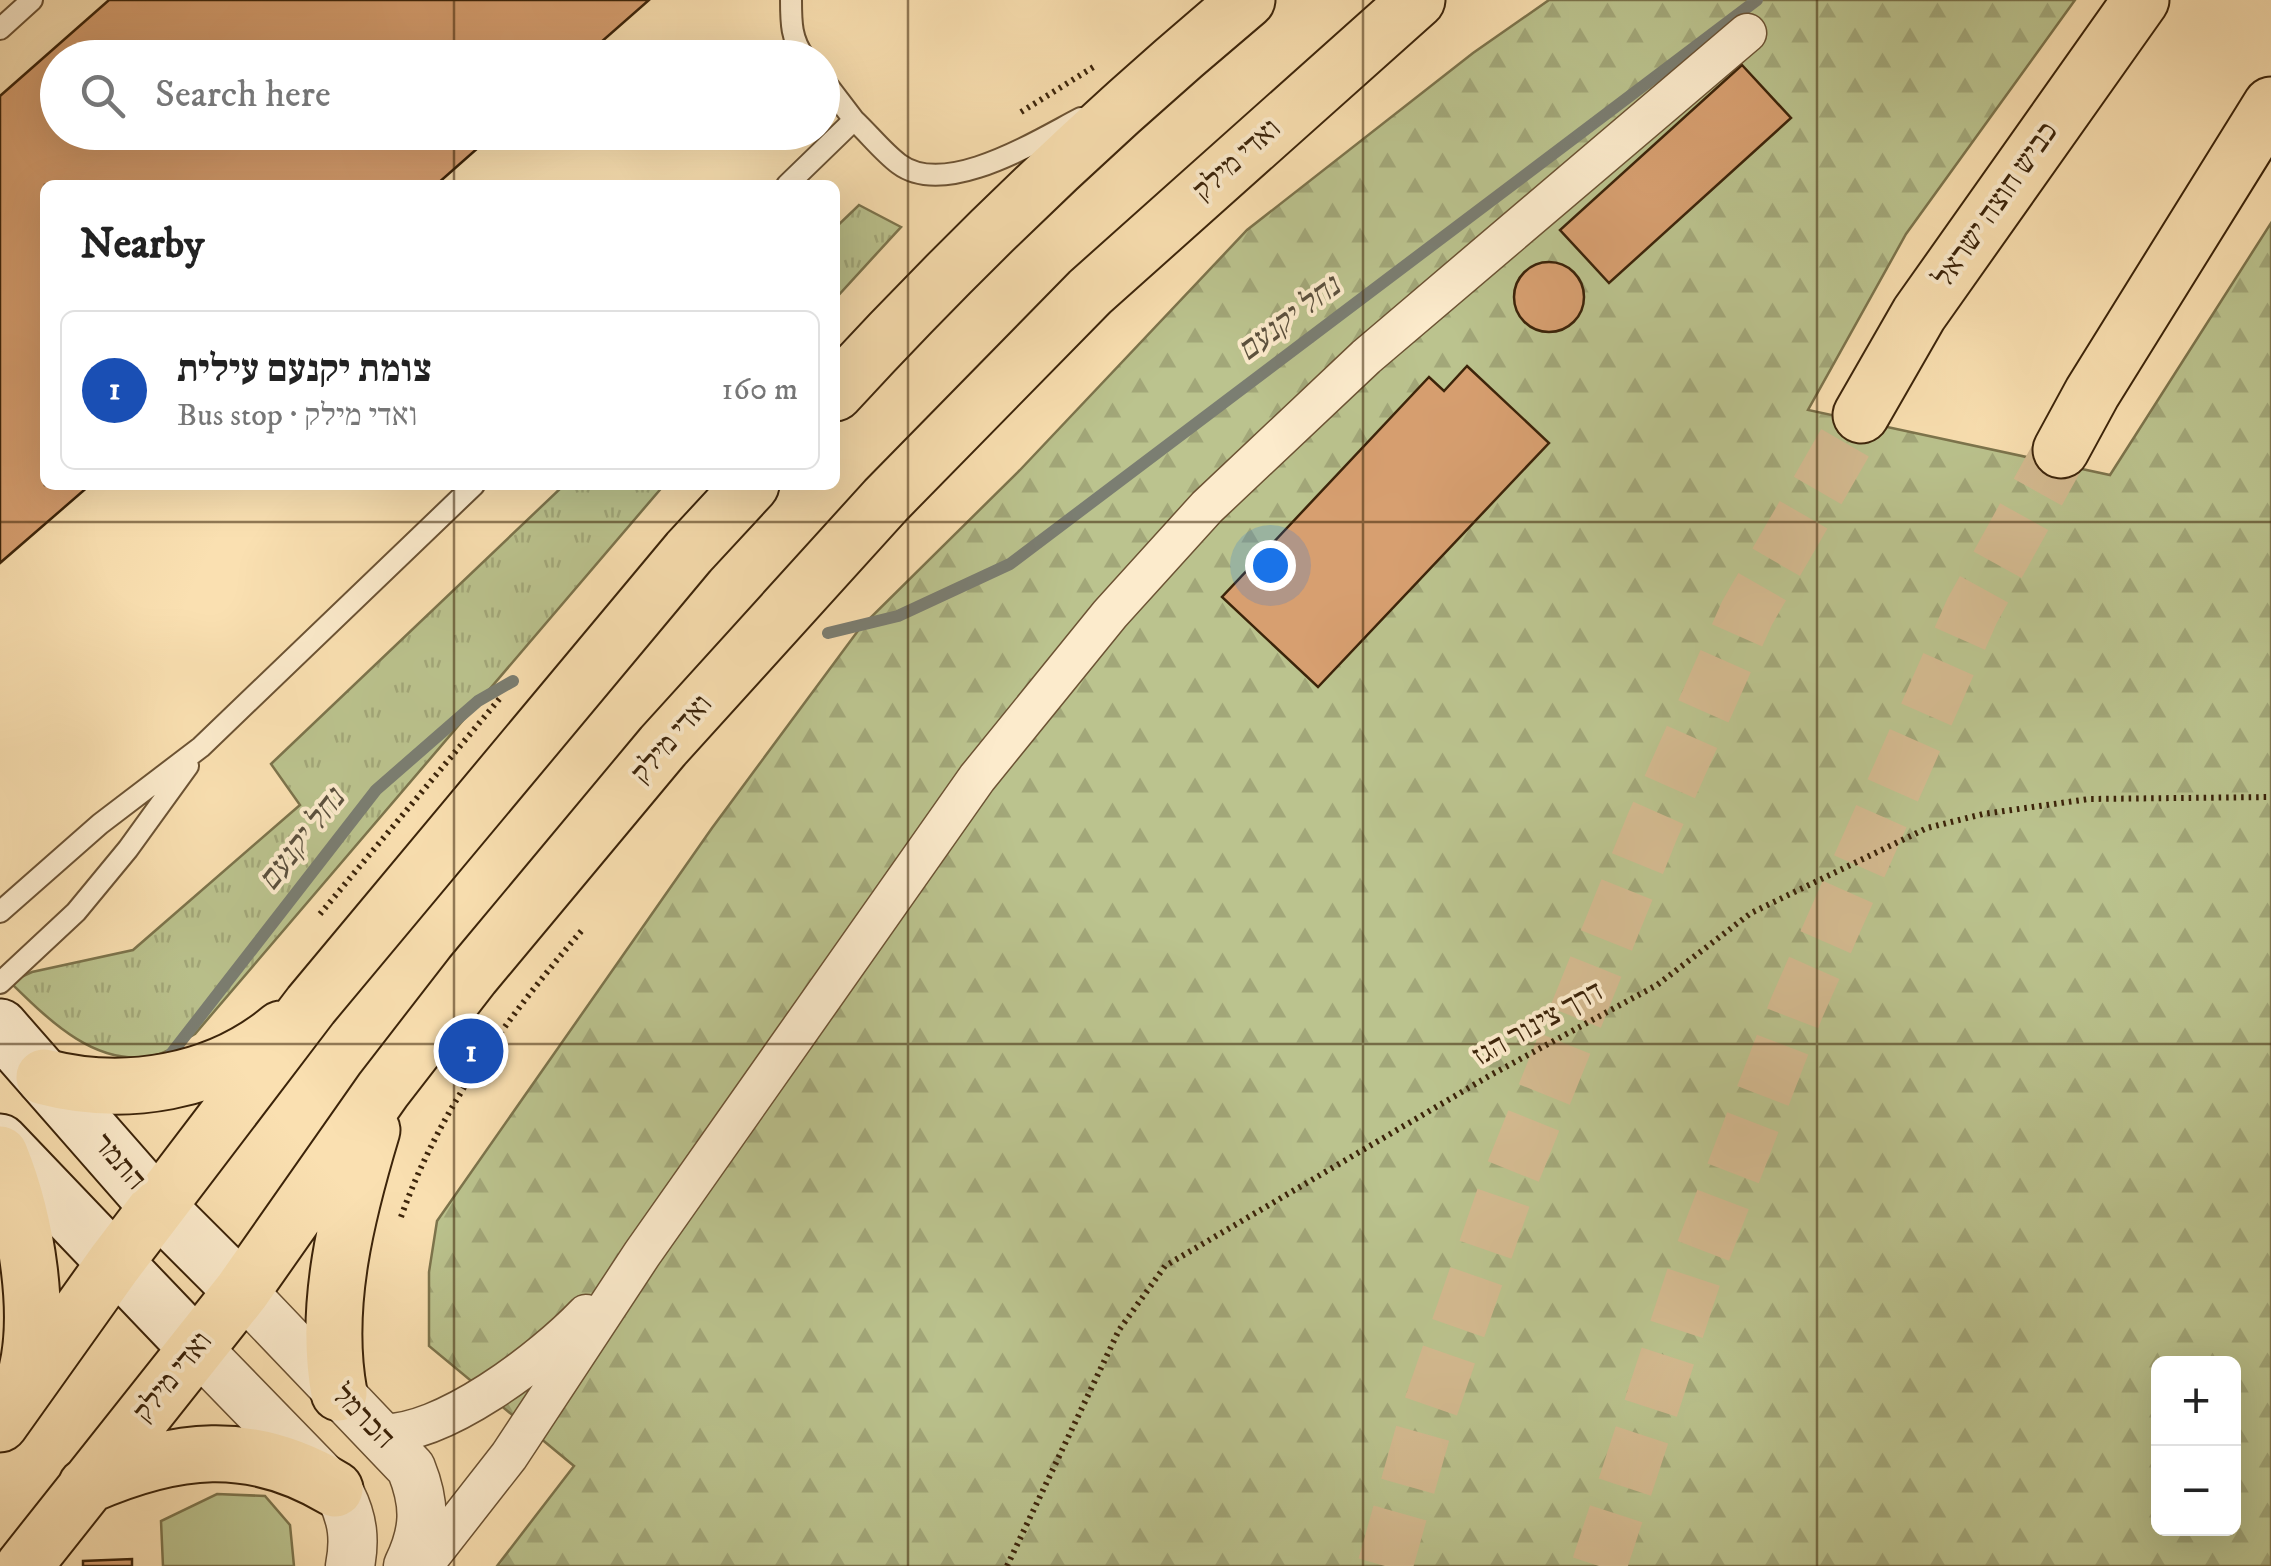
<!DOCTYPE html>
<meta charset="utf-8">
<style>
:root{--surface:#fff;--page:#f2f2f2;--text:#222;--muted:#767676;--line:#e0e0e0;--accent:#8f2418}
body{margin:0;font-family:"IM FELL DW Pica","Frank Ruhl Libre",serif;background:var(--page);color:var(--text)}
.controls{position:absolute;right:30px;bottom:30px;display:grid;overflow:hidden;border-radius:15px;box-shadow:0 10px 40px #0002}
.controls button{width:90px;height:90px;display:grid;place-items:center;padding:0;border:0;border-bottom:2px solid var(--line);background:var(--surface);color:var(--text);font:50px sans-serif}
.you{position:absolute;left:1270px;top:565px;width:35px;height:35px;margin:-25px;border:8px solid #fff;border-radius:50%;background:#1a73e8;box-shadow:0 0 0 15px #1a73e833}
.badge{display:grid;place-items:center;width:65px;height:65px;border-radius:50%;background:var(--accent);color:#fff;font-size:32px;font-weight:700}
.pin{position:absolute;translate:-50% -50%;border:5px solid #fff;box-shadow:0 2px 10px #0006}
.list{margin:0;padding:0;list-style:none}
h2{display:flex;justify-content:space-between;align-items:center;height:130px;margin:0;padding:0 40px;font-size:42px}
h2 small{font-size:32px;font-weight:400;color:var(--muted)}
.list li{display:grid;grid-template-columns:65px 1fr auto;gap:30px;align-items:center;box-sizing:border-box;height:160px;margin:0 20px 20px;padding:0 20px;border:2px solid var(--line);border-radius:15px}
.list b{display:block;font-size:38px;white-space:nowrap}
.list p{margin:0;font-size:32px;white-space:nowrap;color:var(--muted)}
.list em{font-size:32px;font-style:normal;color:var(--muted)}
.icon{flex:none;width:55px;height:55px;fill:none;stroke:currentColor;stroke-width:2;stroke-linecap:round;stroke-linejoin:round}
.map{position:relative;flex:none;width:2271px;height:1566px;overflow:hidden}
.search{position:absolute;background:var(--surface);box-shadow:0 10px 40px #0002;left:40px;top:40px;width:800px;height:110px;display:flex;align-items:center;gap:25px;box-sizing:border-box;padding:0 35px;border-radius:55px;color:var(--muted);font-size:38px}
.panel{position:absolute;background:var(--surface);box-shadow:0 10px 40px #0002;left:40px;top:180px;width:800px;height:310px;border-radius:15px}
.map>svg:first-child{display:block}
.grass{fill:url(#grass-tufts);stroke:#7c744c;stroke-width:2.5}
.forest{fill:url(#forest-firs);stroke:#7c744c;stroke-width:2.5;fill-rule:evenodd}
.green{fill:#bbc38e;stroke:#7c744c;stroke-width:2.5}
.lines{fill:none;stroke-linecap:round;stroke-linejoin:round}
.stream{stroke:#7b7e72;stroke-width:12}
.building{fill:#d79f70;stroke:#3c240a;stroke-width:2.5}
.motorway-tunnel{stroke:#d4ba90;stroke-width:55;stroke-dasharray:55 28;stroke-linecap:butt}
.service-casing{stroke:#6c5334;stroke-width:24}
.minor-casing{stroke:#6c5334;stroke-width:41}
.tertiary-casing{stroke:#6c5334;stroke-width:51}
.secondary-casing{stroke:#3c240a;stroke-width:59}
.primary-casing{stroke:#3c240a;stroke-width:59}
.motorway-casing{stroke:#3c240a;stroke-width:59}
.path{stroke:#3c240a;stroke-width:6;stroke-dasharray:2.5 5;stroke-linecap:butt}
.service{stroke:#fcebcc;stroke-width:20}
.minor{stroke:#fcebcc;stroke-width:38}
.tertiary{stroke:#fcebcc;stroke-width:48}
.secondary{stroke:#fcebcc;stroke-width:55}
.primary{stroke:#fae0b1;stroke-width:55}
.motorway{stroke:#fae0b1;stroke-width:55}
.grid{fill:none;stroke:#3c240a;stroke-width:2.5;stroke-opacity:0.55}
.labels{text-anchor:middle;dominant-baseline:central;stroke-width:8;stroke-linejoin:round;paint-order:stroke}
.street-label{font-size:30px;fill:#3c240a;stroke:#fcebcc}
.water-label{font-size:32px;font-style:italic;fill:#5c513e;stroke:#fcebcc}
</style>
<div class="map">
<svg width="2271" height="1566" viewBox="0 0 2271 1566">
<defs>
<pattern id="grass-tufts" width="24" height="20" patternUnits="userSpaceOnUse" patternTransform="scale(2.5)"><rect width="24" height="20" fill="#bbc38e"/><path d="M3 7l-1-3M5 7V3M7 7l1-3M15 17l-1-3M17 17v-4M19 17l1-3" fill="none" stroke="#a2a779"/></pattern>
<pattern id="forest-firs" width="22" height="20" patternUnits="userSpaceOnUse" patternTransform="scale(2.5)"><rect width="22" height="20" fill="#bbc38e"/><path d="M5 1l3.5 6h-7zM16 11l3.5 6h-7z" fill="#a2a779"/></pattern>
</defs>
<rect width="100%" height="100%" fill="#fae0b1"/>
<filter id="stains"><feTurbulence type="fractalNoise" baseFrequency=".002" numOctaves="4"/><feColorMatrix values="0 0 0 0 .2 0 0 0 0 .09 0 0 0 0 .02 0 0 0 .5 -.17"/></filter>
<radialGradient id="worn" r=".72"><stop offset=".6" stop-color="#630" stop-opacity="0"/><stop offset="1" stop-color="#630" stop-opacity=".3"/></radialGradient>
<path class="grass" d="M859,205L901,227L835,299V228Z
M564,485H664L195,1034C181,1042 168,1053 152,1056C94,1067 47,1018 10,982L32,972L133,950L300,805L271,764Z"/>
<path class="forest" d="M1549,0H2075L1906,234L1808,410L2110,475L2271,223V1566H497L574,1466L429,1346V1272L437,1221L712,828L860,628L1020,470L1247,230L1473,53ZM2158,1364H2234V1528H2158Z"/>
<path class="green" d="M217,1494L265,1496L290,1525L294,1566H163L161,1521Z"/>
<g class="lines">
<path class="stream" d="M828,633L898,616L1010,564L1757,0
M164,1063L376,790L478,701L513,681"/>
</g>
<path class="building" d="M109,0H649L583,58H58V132H496L436,185H45V485H90L0,563V96Z
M1742,65L1791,118L1609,283L1560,230Z
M1514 297a35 35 0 1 1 70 0a35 35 0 1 1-70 0Z
M1467,366L1549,443L1318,687L1222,597L1429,377L1444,391Z
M132,1559V1566H83V1561Z"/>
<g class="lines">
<path class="motorway-tunnel" d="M1385,1566L1427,1418L1509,1182L1653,825L1747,613L1861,415
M1599,1566L1696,1270L1797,1007L1972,611L2061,450"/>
<defs>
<path id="service" d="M791,0C791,22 791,40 805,58
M0,29L32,0
M854,120C869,134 883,152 899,164C946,199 1038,140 1081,118
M787,185L854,120L822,78
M0,912L100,824L201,747L474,485
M0,983L76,912L128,849L188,766"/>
<path id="minor" d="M379,1433C441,1438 544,1358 586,1314
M423,1566L509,1456L642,1254L977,778L1110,614L1207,507L1366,357L1747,33"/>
<path id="tertiary" d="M242,1291L411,1468C426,1505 425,1531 408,1566
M197,1348L341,1496C353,1520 355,1540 350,1566"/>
<path id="secondary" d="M0,1027L157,1206L242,1291
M0,1142L197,1348"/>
<path id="primary" d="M835,393C963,254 1101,122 1247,0
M44,1077C124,1098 216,1083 281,1029
M0,1154C26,1218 45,1322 22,1387
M339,1393C323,1306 347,1213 372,1130
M0,1424L114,1264L311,1005L689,552L751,485
M86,1486C175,1447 250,1438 335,1489
M24,1566L242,1291L383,1090L472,975L663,746L886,500L1090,292L1417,0"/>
<path id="motorway" d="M1861,415L1919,314L2141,0
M2061,450L2092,393L2271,105"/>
</defs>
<use href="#service" class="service-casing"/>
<use href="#minor" class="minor-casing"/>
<use href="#tertiary" class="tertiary-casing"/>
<use href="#secondary" class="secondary-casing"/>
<use href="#primary" class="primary-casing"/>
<use href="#motorway" class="motorway-casing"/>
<path class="path" d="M1021,112L1095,66
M320,914L501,697
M401,1217C440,1107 508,1017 583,929
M1007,1566L1119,1330L1165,1266L1489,1076L1657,985L1751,913L1927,828L1983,814L2089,799L2271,797"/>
<use href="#service" class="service"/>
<use href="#minor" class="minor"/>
<use href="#tertiary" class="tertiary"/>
<use href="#secondary" class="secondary"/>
<use href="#primary" class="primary"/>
<use href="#motorway" class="motorway"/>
</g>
<path class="grid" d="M454,0V58M908,0V1566M1363,0V1566M1817,0V1566M454,132V185M454,485V1566M0,522H2271M0,1044H2271"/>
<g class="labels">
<g class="street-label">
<text transform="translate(1237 160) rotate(-42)">ואדי מילק</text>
<text transform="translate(1996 205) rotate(-55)">כביש חוצה ישראל</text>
<text transform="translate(672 739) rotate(-49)">ואדי מילק</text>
<text transform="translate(1538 1024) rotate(-29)">דרך צינור הגז</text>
<text transform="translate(119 1162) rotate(49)">התמר</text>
<text transform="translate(173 1377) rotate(-51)">ואדי מילק</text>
<text transform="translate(363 1417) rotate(46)">הכרמל</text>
</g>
<g class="water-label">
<text transform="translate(1289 319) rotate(-37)">נחל יקנעם</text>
<text transform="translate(302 840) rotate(-52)">נחל יקנעם</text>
</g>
</g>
<rect width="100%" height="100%" filter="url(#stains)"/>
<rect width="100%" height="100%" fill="url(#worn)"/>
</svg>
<div class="controls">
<button>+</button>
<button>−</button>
</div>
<div class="you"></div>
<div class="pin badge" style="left:471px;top:1051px;background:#1a4fb4">1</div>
<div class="search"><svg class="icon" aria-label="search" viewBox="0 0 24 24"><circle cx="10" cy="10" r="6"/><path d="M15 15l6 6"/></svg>Search here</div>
<section class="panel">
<h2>Nearby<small></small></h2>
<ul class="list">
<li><span class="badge" style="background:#1a4fb4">1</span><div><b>צומת יקנעם עילית</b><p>Bus stop · ואדי מילק</p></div><em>160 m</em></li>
</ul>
</section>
</div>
